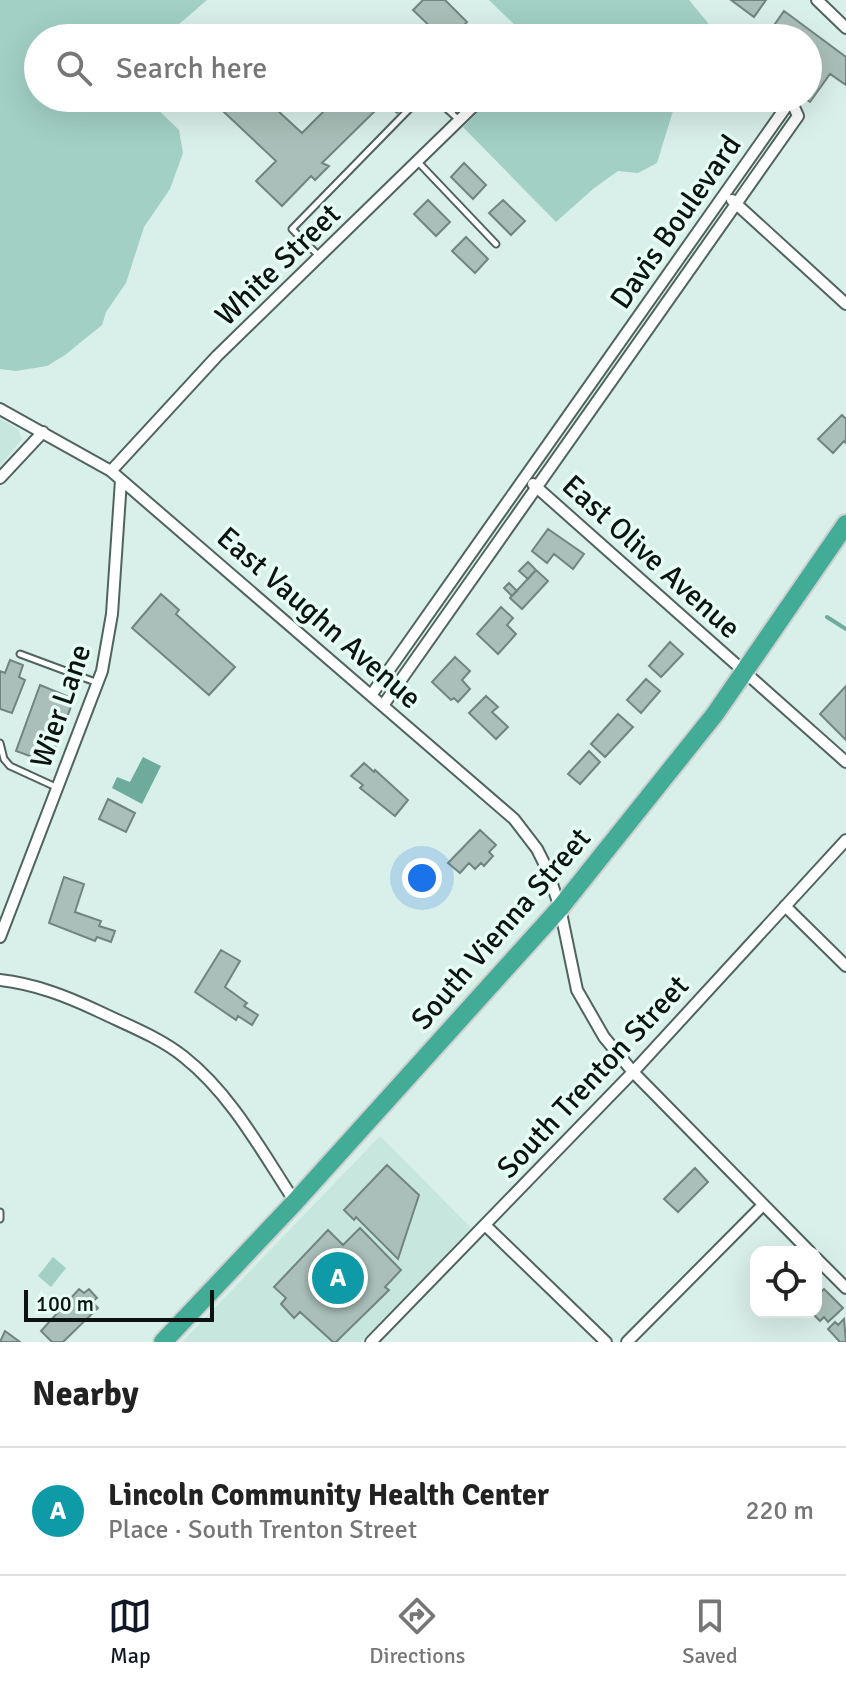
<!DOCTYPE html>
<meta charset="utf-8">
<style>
:root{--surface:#fff;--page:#f6f6f6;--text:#222;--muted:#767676;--line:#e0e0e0;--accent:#111827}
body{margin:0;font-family:Signika,sans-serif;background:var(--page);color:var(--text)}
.controls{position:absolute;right:24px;bottom:24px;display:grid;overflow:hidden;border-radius:16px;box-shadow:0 8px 32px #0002}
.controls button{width:72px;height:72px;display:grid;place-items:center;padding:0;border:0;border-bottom:2px solid var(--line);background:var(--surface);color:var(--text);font:40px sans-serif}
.scale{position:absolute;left:24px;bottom:20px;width:190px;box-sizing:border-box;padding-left:8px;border:4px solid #0c1311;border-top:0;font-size:22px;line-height:28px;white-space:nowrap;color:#0c1311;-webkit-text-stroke:6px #e6fdf6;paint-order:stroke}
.you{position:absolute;left:422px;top:878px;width:28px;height:28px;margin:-20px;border:6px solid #fff;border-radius:50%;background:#1a73e8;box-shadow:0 0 0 12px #1a73e833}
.badge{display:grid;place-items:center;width:52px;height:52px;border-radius:50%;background:var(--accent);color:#fff;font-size:26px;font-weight:700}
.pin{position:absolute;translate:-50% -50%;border:4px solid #fff;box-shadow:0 2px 8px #0006}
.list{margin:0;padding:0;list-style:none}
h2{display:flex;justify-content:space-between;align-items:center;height:104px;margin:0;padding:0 32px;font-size:34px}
h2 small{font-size:26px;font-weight:400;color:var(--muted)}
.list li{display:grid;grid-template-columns:52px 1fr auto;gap:24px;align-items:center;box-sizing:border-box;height:128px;padding:0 32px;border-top:2px solid var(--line)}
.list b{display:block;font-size:30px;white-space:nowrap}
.list p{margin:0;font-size:26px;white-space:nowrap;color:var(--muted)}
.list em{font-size:26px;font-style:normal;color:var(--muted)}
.icon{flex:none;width:44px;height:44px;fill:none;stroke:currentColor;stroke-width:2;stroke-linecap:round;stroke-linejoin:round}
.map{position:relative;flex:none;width:846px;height:1342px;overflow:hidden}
.search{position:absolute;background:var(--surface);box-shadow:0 8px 32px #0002;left:24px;right:24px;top:24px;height:88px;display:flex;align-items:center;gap:20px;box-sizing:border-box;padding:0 28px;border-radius:44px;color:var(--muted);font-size:30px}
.sheet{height:232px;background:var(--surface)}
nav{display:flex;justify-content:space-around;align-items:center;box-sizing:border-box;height:112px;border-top:2px solid var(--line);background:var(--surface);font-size:22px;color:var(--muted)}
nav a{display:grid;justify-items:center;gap:4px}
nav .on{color:var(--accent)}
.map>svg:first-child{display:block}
.built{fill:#c7e6dd}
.green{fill:#a2d0c4}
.water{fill:#6fab9c}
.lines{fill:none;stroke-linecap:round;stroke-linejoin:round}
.stream{stroke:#6fab9c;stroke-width:4}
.building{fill:#aabfb9;stroke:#71857f;stroke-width:2}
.lane-casing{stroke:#50645f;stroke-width:9}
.street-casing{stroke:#50645f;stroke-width:14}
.highway-casing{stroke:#ced0cf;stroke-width:22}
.lane{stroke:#fff;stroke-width:5}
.street{stroke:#fff;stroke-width:10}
.highway{stroke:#42ac96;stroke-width:18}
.labels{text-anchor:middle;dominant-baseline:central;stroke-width:7;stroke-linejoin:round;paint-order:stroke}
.street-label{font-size:30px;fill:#0c1311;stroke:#e6fdf6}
</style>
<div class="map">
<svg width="846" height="1342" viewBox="0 0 846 1342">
<rect width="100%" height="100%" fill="#d9efe9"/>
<path class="built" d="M0,419L18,429L22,439L0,466Z
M380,1136L471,1228L361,1342H182Z"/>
<path class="green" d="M0,0H207L163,38H38V98H146L179,130L183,153L170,189L144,227L126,283L106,312L102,325L65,355L47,366L16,371L0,369Z
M489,0H689L708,23L704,38H528Z
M492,98H677L657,163L638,173L618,171L593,189L556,222L463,127Z
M53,1257L66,1268L51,1287L38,1276Z"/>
<path class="water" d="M143,757L161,766L142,804L112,788L117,777L130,782Z"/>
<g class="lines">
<path class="stream" d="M827,617L846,629"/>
</g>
<path class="building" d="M423,0H445L467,22L452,38H442L413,10Z
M731,0H766L754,17Z
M784,11L846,57V85L830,74L810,102L804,98H808V38H780L770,31Z
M209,98H264L302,133L337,98H412L397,113L384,102L322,163L329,166L315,180L311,176L282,206L256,181L276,161Z
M464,163L486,185L473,199L451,177Z
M428,200L450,222L436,236L414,214Z
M503,200L525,221L511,235L489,213Z
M466,237L488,259L475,273L452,251Z
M842,415L846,419V443L844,441L833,453L818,439Z
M548,529L584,554L573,569L554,554L547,563L532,551Z
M528,562L536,570L528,579L519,571Z
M536,570L548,581L522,609L510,598Z
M509,583L517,591L512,596L504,588Z
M161,594L179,610L176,614L235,667L209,695L132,628Z
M501,607L513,618L507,625L516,634L498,654L477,634Z
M670,642L683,654L661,677L649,666Z
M455,657L470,671L462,680L470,689L458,702L454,698L451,700L432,682Z
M10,660L23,665L19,677L25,680L12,713L0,709V671L5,673Z
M646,679L660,691L641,713L627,700Z
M40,685L74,699L49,763L16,751Z
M846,686V740L820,714Z
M486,696L498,707L492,712L508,727L496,739L469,713Z
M618,714L633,727L605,757L591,744Z
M589,751L600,762L580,784L568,774Z
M364,763L374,772L375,770L408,800L395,816L360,788L363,785L351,776Z
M108,799L135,813L126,832L99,819Z
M480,830L496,845L489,852L493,856L484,866L481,863L475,869L469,863L460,873L448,863Z
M64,877L84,884L75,912L101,921L99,926L115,931L111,942L97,937L95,941L49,923Z
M221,950L240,961L225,987L247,1003L244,1006L258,1015L252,1025L238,1016L236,1020L195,992Z
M387,1165L419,1195L398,1259L356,1217L354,1220L344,1210Z
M695,1168L708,1182L678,1212L664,1199Z
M360,1228L401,1270L385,1287L389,1290L336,1342H333L300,1312L294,1318L281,1304L286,1298L274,1287L328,1230L343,1245Z
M79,1289L84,1293L89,1289L97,1298L92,1302L98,1308L63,1342H52L41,1331Z
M824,1289L843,1308L828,1322L824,1317L820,1321L811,1312H816V1296Z
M844,1319L846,1342H840L828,1329L835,1322L838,1325Z
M5,1331L20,1342H0Z"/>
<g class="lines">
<defs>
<path id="lane" d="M435,98L459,120
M452,113L456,98
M418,162L496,244
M320,257L292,229L420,98
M20,654L98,683
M0,743L4,759L10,766L58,788
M0,1212V1219"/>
<path id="street" d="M817,0L846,28
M732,200L846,304
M0,409L111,471L514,819L537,849L547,869L560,908L577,990L604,1037L633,1072L810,1252
M111,471L217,356L482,98
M0,478L43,432
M533,484L846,762
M372,694L788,104L794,107L798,116L384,704
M785,906L846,966
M0,937L102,671L112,614L121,480
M0,980C35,984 66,996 98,1011C127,1025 159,1037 184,1057C232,1095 262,1152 295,1202
M485,1225L606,1342
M816,1258L846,1288
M371,1342L633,1072L846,840
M627,1342L763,1205"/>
<path id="highway" d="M163,1342L295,1202L560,908L715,714L846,524"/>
</defs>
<use href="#lane" class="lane-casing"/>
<use href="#street" class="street-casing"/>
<use href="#highway" class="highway-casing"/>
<use href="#lane" class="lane"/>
<use href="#street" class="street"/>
<use href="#highway" class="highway"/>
</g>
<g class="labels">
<g class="street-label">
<text transform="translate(676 222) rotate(-55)">Davis Boulevard</text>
<text transform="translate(278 265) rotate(-44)">White Street</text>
<text transform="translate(651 557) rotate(42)">East Olive Avenue</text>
<text transform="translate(319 618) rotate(41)">East Vaughn Avenue</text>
<text transform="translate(61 706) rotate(-71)">Wier Lane</text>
<text transform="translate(501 929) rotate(-49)">South Vienna Street</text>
<text transform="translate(593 1077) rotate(-47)">South Trenton Street</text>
</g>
</g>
</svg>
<div class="controls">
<button><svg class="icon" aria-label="locate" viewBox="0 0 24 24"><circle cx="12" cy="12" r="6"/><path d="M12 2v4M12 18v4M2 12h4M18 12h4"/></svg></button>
</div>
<div class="scale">100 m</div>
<div class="you"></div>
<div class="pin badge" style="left:338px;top:1278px;background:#0f9aa8">A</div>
<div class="search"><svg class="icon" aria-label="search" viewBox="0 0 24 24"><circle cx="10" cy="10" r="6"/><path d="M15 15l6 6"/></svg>Search here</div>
</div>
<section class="sheet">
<h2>Nearby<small></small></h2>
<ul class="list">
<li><span class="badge" style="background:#0f9aa8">A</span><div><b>Lincoln Community Health Center</b><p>Place · South Trenton Street</p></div><em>220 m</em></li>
</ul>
</section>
<nav>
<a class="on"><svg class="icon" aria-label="map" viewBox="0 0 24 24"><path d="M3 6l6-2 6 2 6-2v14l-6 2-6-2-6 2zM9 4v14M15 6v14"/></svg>Map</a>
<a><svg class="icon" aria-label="directions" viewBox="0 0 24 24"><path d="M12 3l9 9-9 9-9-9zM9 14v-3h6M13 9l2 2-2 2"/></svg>Directions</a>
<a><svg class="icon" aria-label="saved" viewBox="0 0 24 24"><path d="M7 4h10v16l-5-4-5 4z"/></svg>Saved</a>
</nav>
